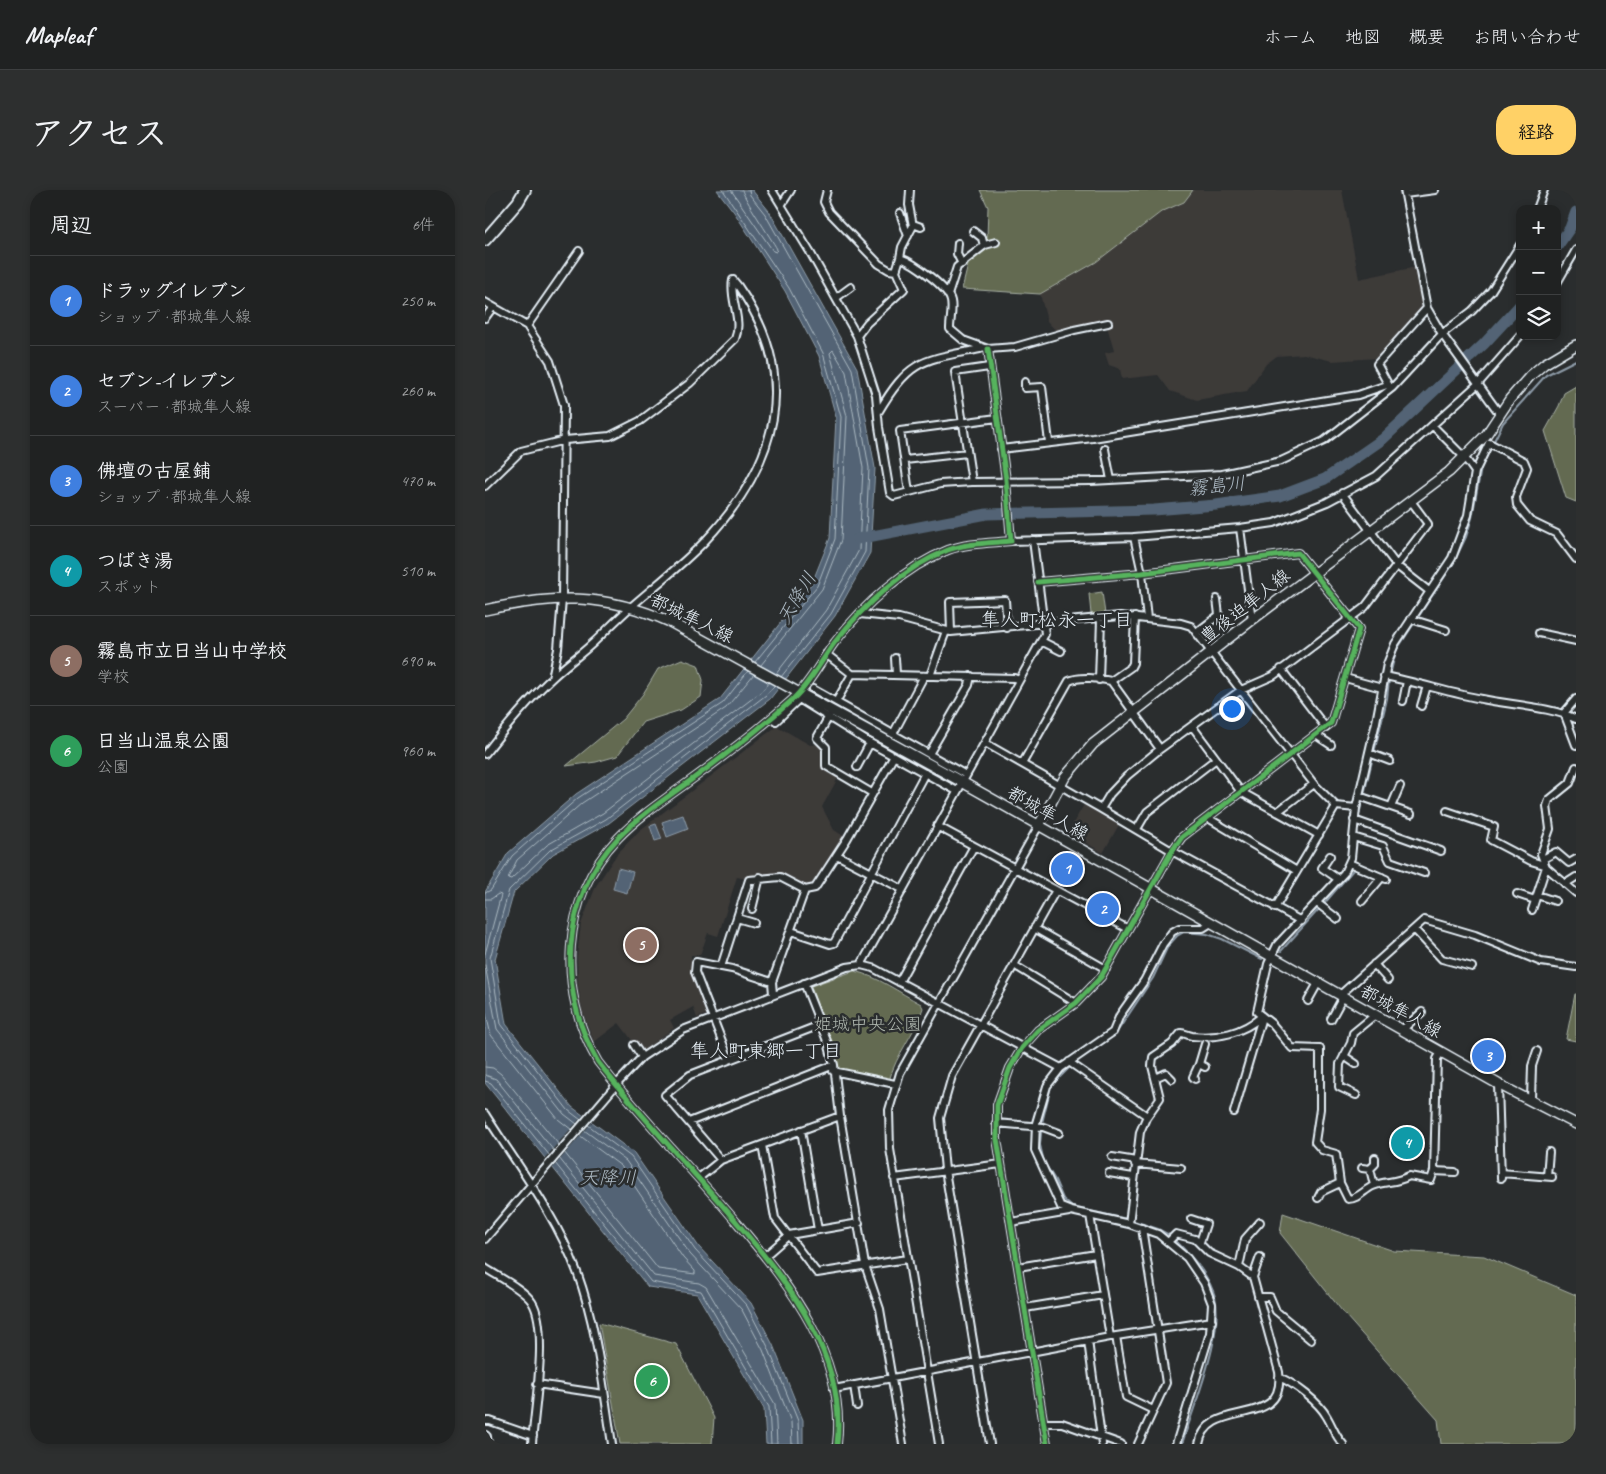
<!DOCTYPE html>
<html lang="ja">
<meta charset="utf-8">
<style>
:root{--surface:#202222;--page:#2d2f2f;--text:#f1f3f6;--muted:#a2a4a5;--line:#3d3f40;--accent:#ffd166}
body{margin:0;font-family:Caveat,"Klee One",sans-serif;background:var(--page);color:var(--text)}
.controls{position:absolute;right:15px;top:15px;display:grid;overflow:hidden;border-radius:10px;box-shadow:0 2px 8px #0003}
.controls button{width:45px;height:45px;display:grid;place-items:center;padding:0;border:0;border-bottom:1px solid var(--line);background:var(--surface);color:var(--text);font:25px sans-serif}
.you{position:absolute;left:746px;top:518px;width:18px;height:18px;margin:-12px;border:4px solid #fff;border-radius:50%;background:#1a73e8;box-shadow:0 0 0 8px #1a73e833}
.badge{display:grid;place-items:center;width:32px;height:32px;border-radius:50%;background:var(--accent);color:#fff;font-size:16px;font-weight:700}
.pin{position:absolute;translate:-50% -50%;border:2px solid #fff;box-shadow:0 1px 5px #0006}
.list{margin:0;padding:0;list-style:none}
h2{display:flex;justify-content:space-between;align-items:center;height:65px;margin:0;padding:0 20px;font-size:21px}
h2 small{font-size:16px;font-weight:400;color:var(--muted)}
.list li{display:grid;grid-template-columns:32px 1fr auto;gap:15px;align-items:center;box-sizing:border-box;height:90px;padding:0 20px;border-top:1px solid var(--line)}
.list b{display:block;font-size:19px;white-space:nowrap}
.list p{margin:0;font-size:16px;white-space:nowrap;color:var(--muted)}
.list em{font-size:16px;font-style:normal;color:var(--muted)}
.icon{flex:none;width:28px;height:28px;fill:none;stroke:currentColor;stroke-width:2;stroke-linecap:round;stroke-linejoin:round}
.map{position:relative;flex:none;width:1091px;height:1254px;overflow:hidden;border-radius:20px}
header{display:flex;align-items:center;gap:30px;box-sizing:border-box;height:70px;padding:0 25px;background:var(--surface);border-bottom:1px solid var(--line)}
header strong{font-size:24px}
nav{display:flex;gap:28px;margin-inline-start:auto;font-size:18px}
.intro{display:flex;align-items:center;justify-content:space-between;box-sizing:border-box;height:120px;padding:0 30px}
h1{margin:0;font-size:35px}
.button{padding:12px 22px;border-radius:20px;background:var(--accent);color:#111;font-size:18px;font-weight:700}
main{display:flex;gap:30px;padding:0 30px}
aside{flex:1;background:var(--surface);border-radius:20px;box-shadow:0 2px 8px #0003}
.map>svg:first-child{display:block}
.built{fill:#3d3a39}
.green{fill:#646b51;stroke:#a6aea4}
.water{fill:#526474;stroke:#8e9ca9}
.pier{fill:#2a2d2e}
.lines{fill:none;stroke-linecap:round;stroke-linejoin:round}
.shore{stroke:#acb9c3;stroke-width:1}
.stream{stroke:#8e9ca9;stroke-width:2}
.river{stroke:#526474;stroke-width:11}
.minor-casing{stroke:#e8f1f8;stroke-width:10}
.major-casing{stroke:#e8f1f8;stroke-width:12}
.highway-casing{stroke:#e8f1f8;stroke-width:14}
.minor{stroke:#2a2d2e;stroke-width:6}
.major{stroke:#2a2d2e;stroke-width:9}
.highway{stroke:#2a2d2e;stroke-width:10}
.cycleway-casing{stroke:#2a2d2e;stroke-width:8}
.cycleway{stroke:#56b35d;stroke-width:5}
.labels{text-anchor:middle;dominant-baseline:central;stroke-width:5;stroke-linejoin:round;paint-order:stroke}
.street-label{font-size:18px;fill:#e8f1f8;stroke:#2a2d2e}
.park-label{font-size:18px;fill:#adb5ad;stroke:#2a2d2e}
.water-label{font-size:19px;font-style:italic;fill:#acb9c3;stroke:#2a2d2e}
.neighbourhood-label{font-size:19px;fill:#e8f1f8;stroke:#2a2d2e}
</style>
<header>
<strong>Mapleaf</strong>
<nav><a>ホーム</a><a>地図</a><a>概要</a><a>お問い合わせ</a></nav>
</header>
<div class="intro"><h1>アクセス</h1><a class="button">経路</a></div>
<main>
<aside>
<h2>周辺<small>6件</small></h2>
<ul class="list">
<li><span class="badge" style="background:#3f7fe0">1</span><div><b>ドラッグイレブン</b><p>ショップ · 都城隼人線</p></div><em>250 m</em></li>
<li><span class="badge" style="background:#3f7fe0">2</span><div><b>セブン-イレブン</b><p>スーパー · 都城隼人線</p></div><em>260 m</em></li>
<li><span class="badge" style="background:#3f7fe0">3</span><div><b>佛壇の古屋鋪</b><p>ショップ · 都城隼人線</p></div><em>470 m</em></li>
<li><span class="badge" style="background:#0f9aa8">4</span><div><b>つばき湯</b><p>スポット</p></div><em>510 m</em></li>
<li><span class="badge" style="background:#8d6e63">5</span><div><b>霧島市立日当山中学校</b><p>学校</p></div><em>690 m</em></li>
<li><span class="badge" style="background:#2e9e5b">6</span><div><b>日当山温泉公園</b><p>公園</p></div><em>960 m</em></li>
</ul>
</aside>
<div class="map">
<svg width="1091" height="1254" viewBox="0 0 1091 1254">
<rect width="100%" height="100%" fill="#2a2d2e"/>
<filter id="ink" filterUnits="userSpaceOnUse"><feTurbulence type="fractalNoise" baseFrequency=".02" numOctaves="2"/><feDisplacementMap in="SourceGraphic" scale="10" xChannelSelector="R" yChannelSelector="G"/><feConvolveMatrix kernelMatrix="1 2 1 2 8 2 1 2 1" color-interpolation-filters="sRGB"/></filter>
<g filter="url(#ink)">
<path class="built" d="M708,0H857L874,89L931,77L940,117L893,168L847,171L819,164L792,166L781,174L762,201L712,210L685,201L673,185L637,189L635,179L624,175L620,163L629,161L620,129L573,143L562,131L555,104L611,72L676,22L699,12Z
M292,536L325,555L335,554L339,557L338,580L353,588L337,617L349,640L360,647L329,695L325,697L295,689H262L252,687L233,746L223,743L215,765H206V783L222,824L212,828L208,817L185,830L189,838L156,862L134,833L109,852L97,821L93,796L92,767L96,734L111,696L132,664L155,640Z
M600,613L635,633L618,663L583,642Z"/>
<path class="green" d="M495,0H708L699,12L676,22L611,72L555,104L477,99L484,71L502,48L503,17Z
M1091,196V312L1081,308L1060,241L1074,216L1079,203Z
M617,402L620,424H606L604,404Z
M197,469L213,475L218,490L216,507L196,520L158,532L132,566L111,572L81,576L138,529L158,504L173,479Z
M369,781C394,787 413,802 436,814L438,818C430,844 411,864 404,891L352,881L326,796Z
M1090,804H1091V851L1081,849Z
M798,1023L909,1061L999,1066L1091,1105V1254H956L953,1230L861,1126L795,1043Z
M114,1133L191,1154L229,1228L227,1254H135Z"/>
<path class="water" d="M232,0H267L284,21L372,178L390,278L385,363L350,426L285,509L124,633L68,664L29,702L10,769L21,834L87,917L149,963L214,1057L266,1113L288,1155L318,1230V1254H281L279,1219L212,1104L163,1097L0,893V702L23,663L91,604L235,509L327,393L345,348L351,227L334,166L300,101L249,22Z
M198,625L203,639L182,647L177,632Z
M171,634L177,649L170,651L165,636Z
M133,678L148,682L142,703L128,699Z"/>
<path class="pier" d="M100,923L109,930L66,980L58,970Z"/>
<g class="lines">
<path class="shore" d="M238,0L304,98L338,163L356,227L350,349L332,396L270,472
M246,0L288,61L291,62L292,59C286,48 258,7 257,0
M264,0L265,5L280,24L367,179L384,278L380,362L346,424L296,487
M276,475L337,399L356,350L362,226L345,163L348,160L361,182L378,278L374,360L341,420L291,484
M269,484L241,518L97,613L32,670L23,688L26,689L62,655L118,623L277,501L284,492
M0,703L6,700L27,666L93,608L238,513L263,481
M0,709H6L13,704L16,705L0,764
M0,775L12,839L79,924L92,934
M0,820L6,845L73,929L87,940
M0,877L8,878L16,884L74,955
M0,885L11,889L69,961
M0,891L6,893L65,966
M96,930L83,920L16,834L5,768L24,700L65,660L121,629L281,505L289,496
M103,935L146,967L210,1060L262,1116L283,1157L313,1231L314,1254
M99,940L141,971L205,1064L257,1120L278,1160L306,1232L307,1254
M79,962L173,1079L210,1084V1081L198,1068L136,976L94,945
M74,968L169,1086L214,1093L221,1097L290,1214L292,1254
M70,973L166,1092L216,1101L284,1217L286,1254"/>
<path class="stream" d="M1008,253L1018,233L1061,185L1091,170
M905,485L911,461L968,374L981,347L987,328L996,278L1006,257
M873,629L902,509L904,490
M871,646L873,633
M838,715L868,680L871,651
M796,761L835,718
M642,1029L587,1017L578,1009L570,990L559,972L555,955L557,933L566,896L589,873L630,845L668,788L683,756L692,746L699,742L722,744L737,749L777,769
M646,1030L673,1039L686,1046
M689,1049C705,1065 720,1080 728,1101C743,1137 708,1217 697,1254"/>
<path class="river" d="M1072,57L1085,38L1091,22
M372,349L502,324L669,320L731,315L795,306L840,289L898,249L999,154L1035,115"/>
<defs>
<path id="minor" d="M287,0L325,62L372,146L391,205L394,237L405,303L409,306L455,294L487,292L606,291L737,284L796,271L839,251L907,198L957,144L987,121L1006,101L1035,55
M342,0L339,12L344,22L394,74L404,80L411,81L419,99L382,133L372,146
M425,0L424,15L428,36L417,57L415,68C428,72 463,97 466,111C468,120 465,129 465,139L478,150L503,159L530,157L589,140L623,133
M919,0L942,118L957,144L1014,223
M920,4L950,0
M297,14L306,0
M1052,19L1059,0
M415,23L423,46
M428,34L436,37
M488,41L497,48L499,56
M473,53L472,64L477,74
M411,81L415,68
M1072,93L1091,60
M463,105L472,77L500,55L511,52
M351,108L366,97
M0,112L42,136L65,171L79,215L77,409L73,459L67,488
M0,128L8,117
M42,136L94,61
M540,192V198L557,197L564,252
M904,196L892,174L942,118
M394,221C425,168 439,170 495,159
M948,236L980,268L990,282L983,325L967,368L910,454L902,474L891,532L871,618L866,668L859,683L792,755L783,774L772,822L787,834L807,858L835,859V919L830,952L837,960L851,964L855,993L863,1009C873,1009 879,1000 888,996C901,990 909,994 924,986L946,990L949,981L952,869L956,862
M516,259L608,248L873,205L902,195
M620,259L626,290
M420,270L482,263
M990,282L1004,253L1039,271L1042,278L1031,307L1032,315L1045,331L1072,344L1091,369
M487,292L470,182L504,177
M0,296L36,261L80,250L125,246L155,231L205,193L250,149C258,130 244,109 248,90L253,96C317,187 293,274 220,351C197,375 171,395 147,416C133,428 121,441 108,453C95,465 81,475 68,487C43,510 21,537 0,564
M424,302L415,241L512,228
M857,303L912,376L944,401
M755,338L767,430
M649,347L657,383L662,429
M526,351L649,347L755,338L789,333L842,312L891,286L993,194L1035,146
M553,392L657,383L813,363L874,439L846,533L697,647L687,661L616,787L591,813L553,840L537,858L525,878L512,915V949L562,1254
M375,424L414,428L466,442L635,426L696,433L706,436L829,594L851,616L871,618
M926,429L961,440
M466,442L465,412L520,410L522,438
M711,443L734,425L732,409
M1054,443L1091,451
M556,451L576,461
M341,464L367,484L529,488L534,490
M410,468L411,484
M796,479L841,538
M445,486L461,441
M899,486C932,492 964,503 997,509C1025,515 1067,517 1091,529
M860,488L897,498
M614,490L616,429
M626,491L646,477L648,473L650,427
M328,499L481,585
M918,511L922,491
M351,512L367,484
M936,516L942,496
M1079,523L1091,555
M1079,523L1091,509
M344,526L332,548L341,557V576L387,603
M287,528L291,531L314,509L385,553L472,601
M707,536L756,602L834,645
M408,544L439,486
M831,545L846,555
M500,553L537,574L584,491C594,486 615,488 626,491L675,559
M884,563L905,571
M444,564L484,495L486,486
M537,574L616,619
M372,577L385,553
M1091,577L1085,593L1064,610L1062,616L1065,639L1056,664L1061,677L1091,703
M874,606L926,624
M906,617L915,596
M962,621L1009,637L1006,650L1046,671L1059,675
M792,622L829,594
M723,628L812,681
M869,630L956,661
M452,636L643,739
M652,639L662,622L731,569
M868,647L898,656L905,671L939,683
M352,665L417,699
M845,666L837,678L853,689
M1058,669L1071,662L1084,673L1091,669
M864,673L901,689
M1080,694L1091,687
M1032,704L1050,710
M1052,705L1070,711
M877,711L897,687
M832,713L853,729
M790,718L851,616
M267,719L275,687
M1047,720L1061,677
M252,728L269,733
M816,731L687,661L616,619L625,604L642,586L675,559L756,500L788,486L880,417L943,334L926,311
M549,738L621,779
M929,739L957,769L987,777
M306,741L345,754L349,753L440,583
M889,774L903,790
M376,775L560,444L548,350
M529,775L591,813
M236,777L264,690L295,687L320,700
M414,792L489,656
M288,804L287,792L320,700L330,698L362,649L409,566
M855,805L939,730L990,745L1056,772L1091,777
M823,811L833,793
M846,829L858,807
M917,840L937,822
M149,855L157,867
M859,866L871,874
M244,869L210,782L211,772L247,779L287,792
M584,872L662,926
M720,877L714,874L720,854
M348,881L410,894
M670,888L681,883L687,889
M710,889L708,887L714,874
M1013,894L1016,988
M871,905L854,897L855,874L866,853L868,843L890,825
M1046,909L1047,876L1052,861
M749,922L777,827
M0,924C32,975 71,1025 92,1082C112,1137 118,1196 127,1254
M355,926L380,1075L395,1119L418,1254
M204,932L349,875
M511,933L558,937L574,943
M316,940L333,1040
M277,955L290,1028L332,1083L422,1069
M627,967L651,971
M236,970L180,905L205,885L335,835
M650,974L696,978
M877,978L885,979
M949,981L970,982
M624,983L648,987
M1016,983L1067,987
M1062,986L1064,962
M215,987L236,970L355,926L349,875L344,856L319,793
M409,988L516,974
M889,995L885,979L890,974V968
M833,1008L836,1002L855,993
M605,1025L625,1147
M706,1029L721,1034L715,1052
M526,1032L584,1022
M644,1034L655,942L661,928L675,908L667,876L668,867L687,854L696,843C700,843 702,845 707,846C732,849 758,843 777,826
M0,1049L131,895L157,867L198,840L362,777L376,775L388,778L576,878
M684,1051L691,1044L710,1049L724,1063L754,1077L768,1087L794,1182C801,1242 723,1206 714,1254
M280,1066L304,1045L374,1033
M533,1077L611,1064
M754,1077L760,1049L775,1032
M0,1078C12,1086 40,1100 47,1112C64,1138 49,1221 47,1254
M768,1087L775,1067
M773,1107H785L791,1121L826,1150
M540,1118L618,1105
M631,1146L641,1207L668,1220
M603,1151L617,1254
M794,1187C810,1194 834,1212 842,1227C848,1237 850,1246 858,1254
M52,1194L119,1204
M369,1195L372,1216
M349,1199L625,1147L727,1131
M0,1231H5L48,1246
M558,1233H577L636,1254
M352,1254C362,1168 306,1097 254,1035C208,980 157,929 113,872C72,802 75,709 133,648C156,624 186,605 213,585C246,561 277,537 307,510C324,495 336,471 350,452C378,416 419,377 463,360C482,353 505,353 526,351L521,290L503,159
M454,1254L405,959L404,920L415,883L553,637
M505,1254L460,980L455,928L467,886L571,700
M653,1254L681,1193L657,1038
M691,1254L725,1143L727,1114L719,1093L702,1068L673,1044L644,1034L586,1021L576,1017L550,960L551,933L562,896L576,878L628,842L635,825L659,791L678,754L687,742L694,738H718L726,733"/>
<path id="major" d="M0,420C70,404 120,403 185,432L477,592L1013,894L1091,934
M553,637L580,587L608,554L767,430L964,282L1001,245L1025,209L1045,186L1059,174L1091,155"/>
<path id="highway" d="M0,50L33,12L40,0
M0,1247L1,1254"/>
</defs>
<use href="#minor" class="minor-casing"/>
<use href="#major" class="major-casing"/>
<use href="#highway" class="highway-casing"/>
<use href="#minor" class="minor"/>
<use href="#major" class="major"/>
<use href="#highway" class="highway"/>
<defs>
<path id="cycleway" d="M553,392L657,383L813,363L874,439L846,533L697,647L687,661L616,787L591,813L553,840L537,858L525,878L512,915V949L562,1254
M352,1254C362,1168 306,1097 254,1035C208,980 157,929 113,872C72,802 75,709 133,648C156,624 186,605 213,585C246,561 277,537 307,510C324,495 336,471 350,452C378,416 419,377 463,360C482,353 505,353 526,351L521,290L503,159"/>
</defs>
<use href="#cycleway" class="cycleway-casing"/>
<use href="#cycleway" class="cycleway"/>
</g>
</g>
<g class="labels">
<g class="street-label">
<text transform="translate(760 416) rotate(-38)">豊後迫隼人線</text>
<text transform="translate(207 428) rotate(26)">都城隼人線</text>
<text transform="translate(563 623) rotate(30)">都城隼人線</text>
<text transform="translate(916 821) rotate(29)">都城隼人線</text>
</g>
<g class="park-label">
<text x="383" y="834">姫城中央公園</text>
</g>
<g class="water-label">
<text transform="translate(732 296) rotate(-6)">霧島川</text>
<text transform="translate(312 408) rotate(-59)">天降川</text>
<text x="123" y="988">天降川</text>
</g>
<g class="neighbourhood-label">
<text x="572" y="430">隼人町松永一丁目</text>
<text x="281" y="861">隼人町東郷一丁目</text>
</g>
</g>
</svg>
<div class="controls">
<button>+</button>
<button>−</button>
<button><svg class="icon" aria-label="layers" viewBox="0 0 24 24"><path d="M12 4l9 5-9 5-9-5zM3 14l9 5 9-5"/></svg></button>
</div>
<div class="you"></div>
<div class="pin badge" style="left:582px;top:679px;background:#3f7fe0">1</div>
<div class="pin badge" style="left:618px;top:719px;background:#3f7fe0">2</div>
<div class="pin badge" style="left:1003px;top:866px;background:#3f7fe0">3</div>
<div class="pin badge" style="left:922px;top:953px;background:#0f9aa8">4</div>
<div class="pin badge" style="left:156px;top:755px;background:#8d6e63">5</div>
<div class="pin badge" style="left:167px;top:1191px;background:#2e9e5b">6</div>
</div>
</main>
